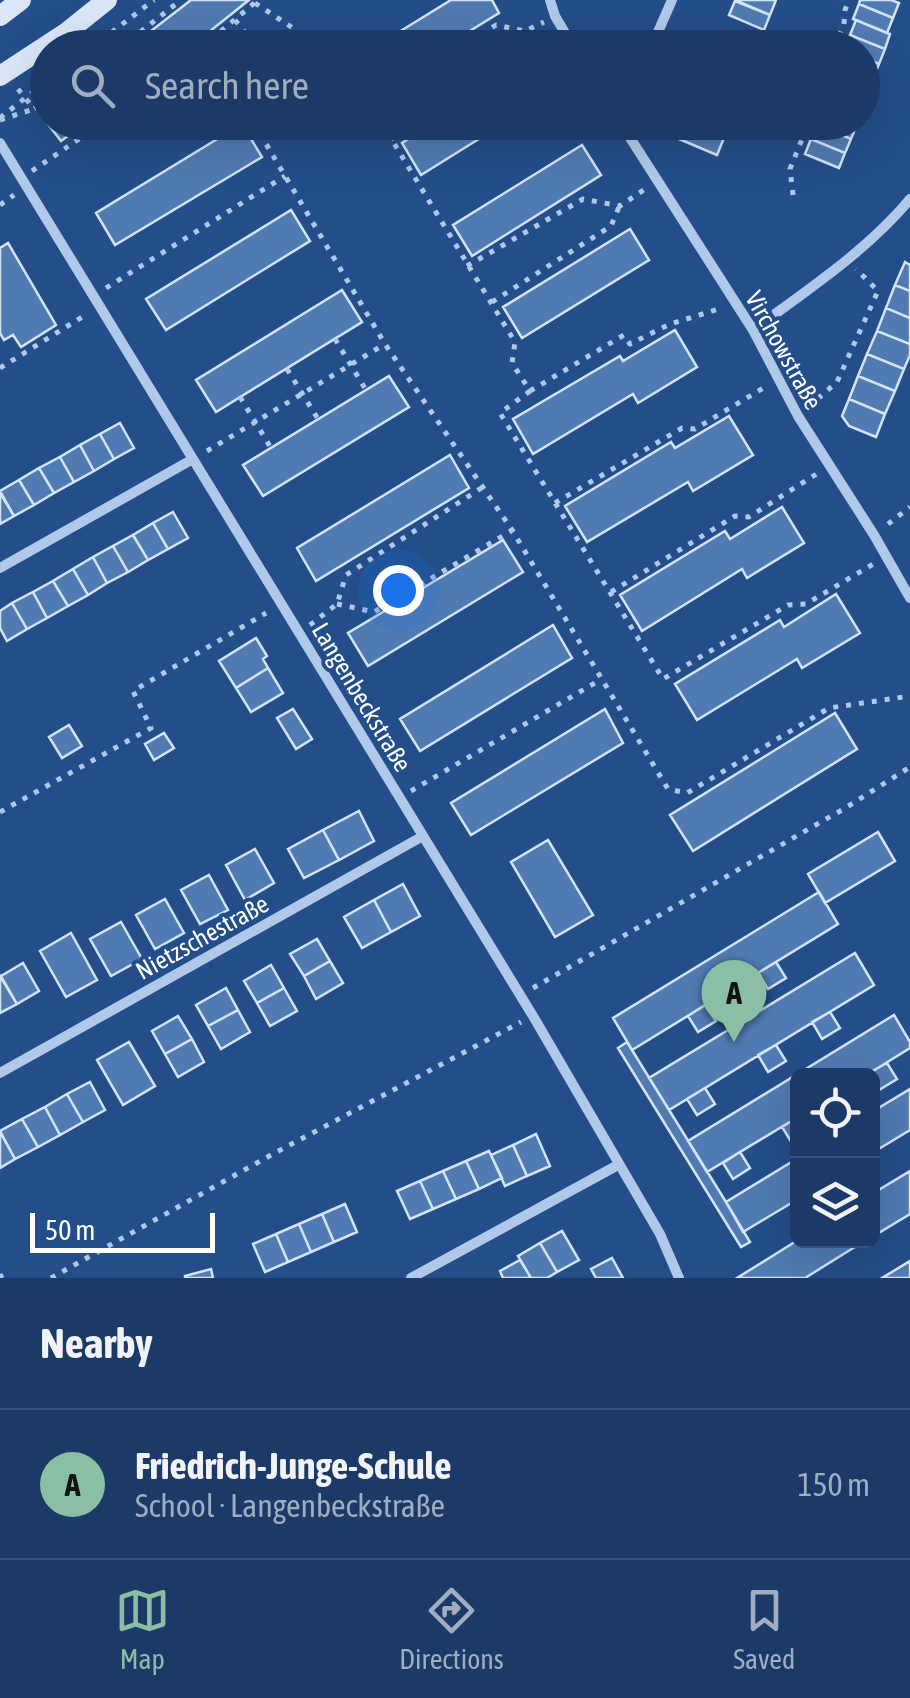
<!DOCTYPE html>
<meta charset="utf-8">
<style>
:root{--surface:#1b3a67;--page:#284570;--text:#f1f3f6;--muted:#a0adc0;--line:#39547b;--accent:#8abfa5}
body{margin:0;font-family:"Asap Condensed",sans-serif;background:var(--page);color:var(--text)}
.controls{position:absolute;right:30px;bottom:30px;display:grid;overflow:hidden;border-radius:15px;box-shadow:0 10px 40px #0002}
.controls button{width:90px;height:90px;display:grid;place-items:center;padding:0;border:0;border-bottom:2px solid var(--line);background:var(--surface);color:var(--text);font:50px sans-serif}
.scale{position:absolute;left:30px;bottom:25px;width:185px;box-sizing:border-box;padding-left:10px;border:5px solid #fff;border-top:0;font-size:28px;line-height:35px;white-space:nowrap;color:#fff;-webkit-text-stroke:8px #244e89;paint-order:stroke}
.you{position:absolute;left:398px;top:590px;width:35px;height:35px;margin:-25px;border:8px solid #fff;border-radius:50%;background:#1a73e8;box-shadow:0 0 0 15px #1a73e833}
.badge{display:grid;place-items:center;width:65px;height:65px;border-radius:50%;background:var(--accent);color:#111;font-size:32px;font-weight:700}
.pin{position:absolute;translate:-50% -82px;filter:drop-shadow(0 2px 5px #0008)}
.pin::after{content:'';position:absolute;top:52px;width:35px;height:30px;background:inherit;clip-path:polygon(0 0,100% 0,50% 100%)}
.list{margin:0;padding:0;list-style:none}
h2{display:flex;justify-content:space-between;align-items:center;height:130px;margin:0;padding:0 40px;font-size:42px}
h2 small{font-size:32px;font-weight:400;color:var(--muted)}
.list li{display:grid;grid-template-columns:65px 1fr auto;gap:30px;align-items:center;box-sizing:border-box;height:150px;padding:0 40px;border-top:2px solid var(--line)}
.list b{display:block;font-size:38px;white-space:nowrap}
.list p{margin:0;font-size:32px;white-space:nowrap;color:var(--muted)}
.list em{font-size:32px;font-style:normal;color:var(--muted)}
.icon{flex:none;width:55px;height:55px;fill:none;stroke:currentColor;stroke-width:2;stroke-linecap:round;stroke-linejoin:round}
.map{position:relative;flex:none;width:910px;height:1278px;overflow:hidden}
.search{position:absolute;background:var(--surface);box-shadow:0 10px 40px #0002;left:30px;right:30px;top:30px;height:110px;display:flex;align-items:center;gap:25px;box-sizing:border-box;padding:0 35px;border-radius:55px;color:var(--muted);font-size:38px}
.sheet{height:280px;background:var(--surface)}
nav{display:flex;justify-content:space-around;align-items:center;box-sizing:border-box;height:140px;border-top:2px solid var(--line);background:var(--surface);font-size:28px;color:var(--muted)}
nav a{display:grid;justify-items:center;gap:5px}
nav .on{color:var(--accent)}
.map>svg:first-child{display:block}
.building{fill:#507bb2;stroke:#d4e4f7;stroke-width:2.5}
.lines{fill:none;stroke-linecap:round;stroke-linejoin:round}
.path{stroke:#b0c9ea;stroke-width:5;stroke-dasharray:5 8;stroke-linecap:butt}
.minor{stroke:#b0c9ea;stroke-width:10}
.secondary{stroke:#dbe7f8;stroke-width:20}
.labels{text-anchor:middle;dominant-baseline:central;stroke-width:8;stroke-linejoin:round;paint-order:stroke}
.street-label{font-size:25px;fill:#fff;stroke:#244e89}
</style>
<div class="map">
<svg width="910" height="1278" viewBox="0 0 910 1278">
<rect width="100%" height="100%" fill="#244e89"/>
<path class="building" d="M191,0H249L189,48H129Z
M451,0H492L499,13L442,48H373Z
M735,0H776L770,15Z
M860,0H891L899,3L893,18L859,4Z
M735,1L770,15L764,30L729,15Z
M859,4L893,18L887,33L853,19Z
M856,20L890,34L885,49L850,35Z
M850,35L885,49L879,64L862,57V48H845Z
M862,57L879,64L873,78L862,74Z
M48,110V122H87L61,141L41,115Z
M435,122H506L421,175L402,143Z
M686,122H702L726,133L717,155L679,139Z
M817,122H854L857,124L851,139L817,124Z
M242,124L262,157L115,245L96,213Z
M817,124L851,139L845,153L811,139Z
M811,139L845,153L839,168L805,154Z
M582,145L601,175L472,256L453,225Z
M291,210L310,241L166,330L146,299Z
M630,229L649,260L522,338L503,307Z
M8,243L56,325L21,347L13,335L4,340L0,333V248Z
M905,262L910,265V291L895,285Z
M895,285L910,291V318L886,308Z
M342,290L362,322L216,412L196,380Z
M886,308L910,318V344L877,331Z
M675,330L697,367L638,403L633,394L533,454L513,419L620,356L623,361Z
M877,331L910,344V355L904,369L867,354Z
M867,354L904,369L895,391L858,376Z
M389,376L409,407L263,496L243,465Z
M858,376L895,391L885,414L849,399Z
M849,399L885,414L876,437L849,426L842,416Z
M729,416L753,455L693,491L688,482L587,542L565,506L671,442L675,448Z
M120,423L134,448L114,459L100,434Z
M100,434L114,459L94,471L80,445Z
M80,445L94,471L74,482L60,457Z
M450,455L469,488L316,581L297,548Z
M60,457L74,482L54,493L39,468Z
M39,468L54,493L34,505L19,480Z
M19,480L34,505L14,516L0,491Z
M0,493L14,516L0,524Z
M782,507L804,543L747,578L742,569L642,631L620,595L725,531L730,539Z
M173,512L188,538L168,549L153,523Z
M153,523L168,549L148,560L133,535Z
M133,535L148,560L128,572L113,546Z
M503,540L523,572L368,666L348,633Z
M113,546L128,572L107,583L93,557Z
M93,557L107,583L88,595L73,569Z
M73,569L88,595L68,606L53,581Z
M53,581L68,606L47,618L33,592Z
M33,592L47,618L27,629L12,603Z
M836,594L860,633L802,668L797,659L697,720L675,684L780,620L784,627Z
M12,603L27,629L7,641L0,628V611Z
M553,625L572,658L420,751L400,719Z
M256,638L267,656L263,659L268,668L236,688L219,661Z
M268,668L283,693L251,712L236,688Z
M293,709L312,739L296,749L277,718Z
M605,709L623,743L471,835L451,803Z
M835,713L857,749L693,851L670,815Z
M69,725L82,746L62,758L49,737Z
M164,733L174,748L154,760L145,744Z
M359,811L374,841L339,860L323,830Z
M323,830L339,860L304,878L288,849Z
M878,832L895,861L825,903L808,874Z
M548,840L593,915L555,937L511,862Z
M255,849L274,883L245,900L226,865Z
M209,875L228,910L200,924L181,890Z
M403,884L420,916L391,932L374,900Z
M819,892L838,924L632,1050L613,1018Z
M165,899L184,933L155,949L136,915Z
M374,900L391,932L362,948L344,917Z
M121,922L142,959L111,976L90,939Z
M71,933L97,980L66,997L40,951Z
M317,939L330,961L304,976L290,954Z
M855,953L874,985L669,1110L649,1078Z
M330,961L343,983L316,999L304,976Z
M776,962L786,978L768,989L758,973Z
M23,963L39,991L17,1004L1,976Z
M271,965L284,988L257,1003L244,981Z
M0,976L17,1004L0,1013Z
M226,988L238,1010L208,1026L196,1005Z
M284,988L297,1011L270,1026L257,1003Z
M705,1005L716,1021L698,1032L688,1016Z
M238,1010L250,1032L221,1049L208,1026Z
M830,1012L840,1028L822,1039L812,1022Z
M894,1015L910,1042V1048L865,1076H798V1117L707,1172L688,1141Z
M178,1016L192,1039L165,1054L152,1031Z
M192,1039L204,1062L178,1077L165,1054Z
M129,1042L155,1086L123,1105L97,1060Z
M627,1042L726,1202L750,1242L741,1247L618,1048Z
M776,1045L786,1061L768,1072L758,1055Z
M887,1063L897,1079L879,1090L869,1073Z
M90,1082L105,1110L83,1122L67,1094Z
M705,1088L715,1104L697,1115L687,1099Z
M910,1089V1130L872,1153V1112Z
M67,1094L83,1122L60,1135L45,1107Z
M45,1107L60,1135L38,1147L22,1119Z
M798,1117V1140L792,1143L782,1127Z
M22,1119L38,1147L15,1159L0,1131Z
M0,1132L15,1159L0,1168Z
M536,1134L550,1166L527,1176L513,1145Z
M513,1145L527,1176L505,1186L491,1155Z
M489,1151L502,1178L479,1189L466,1161Z
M740,1152L750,1168L733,1179L723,1163Z
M798,1158V1199L743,1232L726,1202Z
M466,1161L479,1189L456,1199L443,1171Z
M443,1171L456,1199L433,1209L420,1181Z
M910,1171V1214L872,1237V1194Z
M420,1181L433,1209L410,1219L397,1191Z
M345,1204L357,1232L334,1242L322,1214Z
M322,1214L334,1242L311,1252L299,1224Z
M299,1224L311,1252L288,1262L276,1234Z
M562,1231L579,1260L557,1272L540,1243Z
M276,1234L288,1262L265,1272L253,1244Z
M798,1240H866L805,1278H737Z
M540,1243L557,1272L547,1278H531L518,1256Z
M612,1258L623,1278H596L591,1269Z
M520,1260L531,1278H503L500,1271Z
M910,1261V1278H882Z
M211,1269L213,1278H185V1276Z"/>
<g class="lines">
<path class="path" d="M255,3L323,48
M235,20L244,31L246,48
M91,48L154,0
M120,48L181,0
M201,48L258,0
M459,48L496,25L525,31L544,22
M516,48L525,31
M834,48L844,24L845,10L849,0
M18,89L34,109L48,100
M0,118L48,80
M0,120L34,109
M253,122L385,344L512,530L668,789L687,793L829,708L910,696
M381,122L515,342L512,363L530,391L500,413L663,679L788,605L806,604L875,563
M391,139L416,122
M32,171L104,122
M793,195L790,169L809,122
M0,205L14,195
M467,266L583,199L620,206L645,189
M106,288L285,176
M492,302L611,226L619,207
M335,339L366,390
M0,368L87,314
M287,369L318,419
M530,391L624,335L630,344L670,324L719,309
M240,397L271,448
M808,407L837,382L878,291L856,269
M207,451L385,344
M555,503L682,428L695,429L765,387
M888,524L910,507
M611,592L735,516L749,517L818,473
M337,604L374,612L511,531
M310,625L337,604L346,575L483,487
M411,791L600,680
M0,812L151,728L133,691L266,613
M533,988L847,807L910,767
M0,1274L2,1278
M51,1278L271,1155L521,1022"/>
<path class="minor" d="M550,0L555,16L574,48
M651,48L672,0
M620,122L753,330L798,416L874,535L910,598
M0,143L533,1016L660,1234L679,1278
M753,330C806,291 868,250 910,199
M0,568L193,459
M0,1073L423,836
M411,1278L618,1165"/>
<path class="secondary" d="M0,16L21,0
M0,76L67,32L107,0"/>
</g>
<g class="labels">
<g class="street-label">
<text transform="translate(784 350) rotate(61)">Virchowstraße</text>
<text transform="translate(362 697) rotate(59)">Langenbeckstraße</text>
<text transform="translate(202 937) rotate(-29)">Nietzschestraße</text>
</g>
</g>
</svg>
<div class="controls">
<button><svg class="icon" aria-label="locate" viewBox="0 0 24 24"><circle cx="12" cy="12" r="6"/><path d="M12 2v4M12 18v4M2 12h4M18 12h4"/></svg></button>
<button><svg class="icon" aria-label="layers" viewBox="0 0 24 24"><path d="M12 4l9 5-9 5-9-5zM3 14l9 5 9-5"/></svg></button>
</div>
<div class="scale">50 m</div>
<div class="you"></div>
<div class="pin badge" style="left:734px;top:1042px">A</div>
<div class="search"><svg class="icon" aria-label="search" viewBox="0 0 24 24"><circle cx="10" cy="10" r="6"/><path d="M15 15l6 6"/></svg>Search here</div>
</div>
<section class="sheet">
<h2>Nearby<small></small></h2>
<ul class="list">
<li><span class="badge">A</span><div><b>Friedrich-Junge-Schule</b><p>School · Langenbeckstraße</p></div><em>150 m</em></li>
</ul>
</section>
<nav>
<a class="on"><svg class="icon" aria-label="map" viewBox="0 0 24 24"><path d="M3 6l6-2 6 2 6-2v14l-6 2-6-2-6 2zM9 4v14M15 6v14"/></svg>Map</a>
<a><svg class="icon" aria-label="directions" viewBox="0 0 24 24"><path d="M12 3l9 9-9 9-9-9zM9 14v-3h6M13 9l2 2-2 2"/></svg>Directions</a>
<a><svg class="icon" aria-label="saved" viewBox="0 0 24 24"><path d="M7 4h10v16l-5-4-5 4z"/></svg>Saved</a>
</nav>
